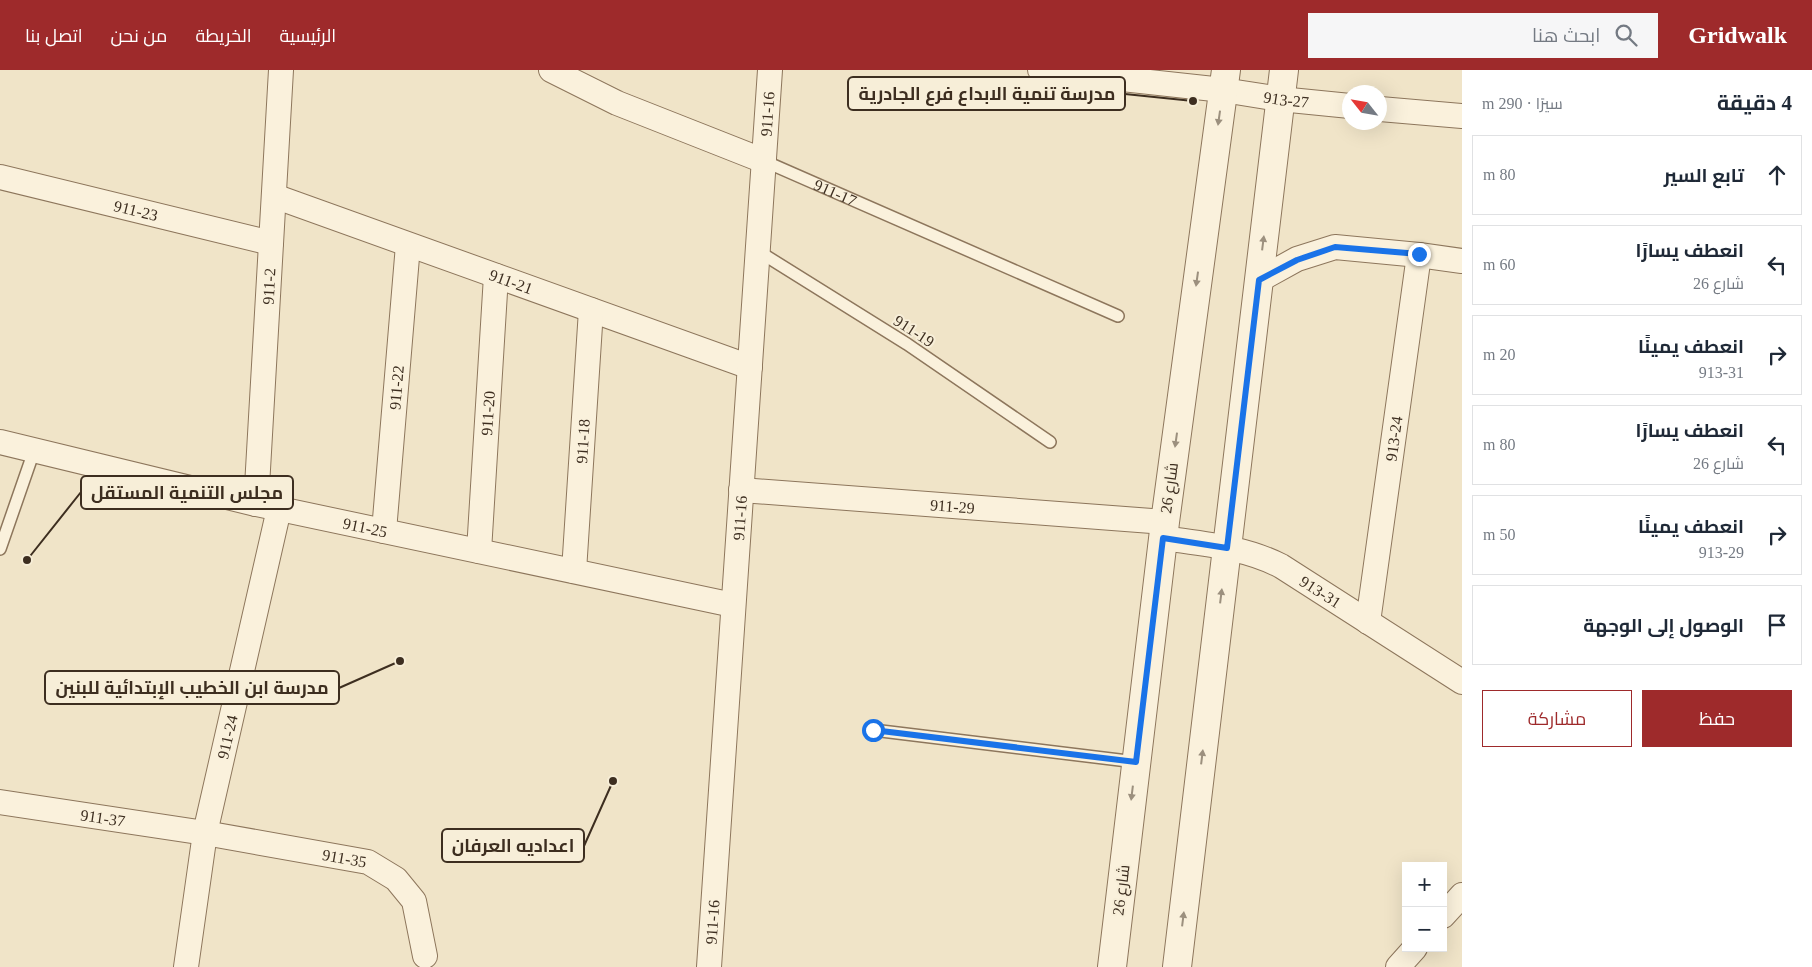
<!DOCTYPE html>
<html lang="ar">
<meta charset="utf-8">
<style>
:root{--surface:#fff;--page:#f6f6f7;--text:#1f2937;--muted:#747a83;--line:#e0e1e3;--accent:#9e2a2b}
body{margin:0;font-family:"Times New Roman",Cairo,serif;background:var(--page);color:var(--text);direction:rtl}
.controls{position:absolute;right:15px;bottom:15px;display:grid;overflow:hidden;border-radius:0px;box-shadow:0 5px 20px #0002}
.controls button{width:45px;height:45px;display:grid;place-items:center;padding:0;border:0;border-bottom:1px solid var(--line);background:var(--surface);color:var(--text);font:25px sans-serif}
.compass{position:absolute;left:1342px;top:15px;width:45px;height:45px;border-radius:50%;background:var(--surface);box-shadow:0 5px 20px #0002;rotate:301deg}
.stop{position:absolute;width:15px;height:15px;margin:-11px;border:4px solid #1a73e8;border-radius:50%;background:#fff}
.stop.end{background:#1a73e8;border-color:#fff;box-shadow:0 1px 5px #0008}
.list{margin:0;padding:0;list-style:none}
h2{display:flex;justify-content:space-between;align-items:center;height:65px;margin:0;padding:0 20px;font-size:21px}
h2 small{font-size:16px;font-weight:400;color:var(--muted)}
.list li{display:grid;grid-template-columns:32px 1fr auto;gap:15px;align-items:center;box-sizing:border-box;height:80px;margin:0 10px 10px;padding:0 10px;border:1px solid var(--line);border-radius:0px}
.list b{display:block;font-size:19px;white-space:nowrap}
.list p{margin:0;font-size:16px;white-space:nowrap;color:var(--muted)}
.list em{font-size:16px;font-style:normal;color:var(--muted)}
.actions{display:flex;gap:10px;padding:15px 20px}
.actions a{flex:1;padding:11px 0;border:1px solid var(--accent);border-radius:0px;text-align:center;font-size:18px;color:var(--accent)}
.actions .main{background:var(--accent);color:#fff}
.icon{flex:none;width:28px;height:28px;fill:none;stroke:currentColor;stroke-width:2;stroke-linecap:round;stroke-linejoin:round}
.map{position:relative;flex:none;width:1462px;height:897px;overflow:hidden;direction:ltr}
header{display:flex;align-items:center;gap:30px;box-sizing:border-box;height:70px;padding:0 25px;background:var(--accent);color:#fff}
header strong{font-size:24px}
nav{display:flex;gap:28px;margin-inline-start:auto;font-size:18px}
.search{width:350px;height:45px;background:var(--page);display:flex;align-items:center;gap:12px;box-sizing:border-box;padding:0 18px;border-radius:0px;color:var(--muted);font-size:19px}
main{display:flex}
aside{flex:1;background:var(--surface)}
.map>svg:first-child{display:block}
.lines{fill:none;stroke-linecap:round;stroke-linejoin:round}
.service-casing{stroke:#8d765c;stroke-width:14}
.minor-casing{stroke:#8d765c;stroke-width:26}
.tertiary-casing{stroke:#8d765c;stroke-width:30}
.service{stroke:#faf1dc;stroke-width:11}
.minor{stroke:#faf1dc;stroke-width:24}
.tertiary{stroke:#faf1dc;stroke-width:28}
.oneway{fill:#9c907e}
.route{stroke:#1a73e8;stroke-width:6}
.labels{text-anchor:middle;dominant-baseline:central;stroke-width:4;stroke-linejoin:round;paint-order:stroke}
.street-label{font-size:16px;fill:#3d2e20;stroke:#f7eed8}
.leader{fill:none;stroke:#3d2e20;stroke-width:2}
.callout-dot{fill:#3d2e20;stroke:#f7eed8;stroke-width:2}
.callout{fill:#f7eed8;stroke:#3d2e20;stroke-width:2}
.callout-label{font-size:18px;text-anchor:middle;font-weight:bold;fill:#3d2e20}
</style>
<header>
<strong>Gridwalk</strong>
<div class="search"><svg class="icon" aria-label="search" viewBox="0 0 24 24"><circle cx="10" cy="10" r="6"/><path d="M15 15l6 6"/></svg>ابحث هنا</div>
<nav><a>الرئيسية</a><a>الخريطة</a><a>من نحن</a><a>اتصل بنا</a></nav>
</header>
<main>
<aside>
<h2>4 دقيقة<small>سيرًا · 290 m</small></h2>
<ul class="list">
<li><svg class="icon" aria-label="ahead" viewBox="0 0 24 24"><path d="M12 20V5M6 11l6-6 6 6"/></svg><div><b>تابع السير</b></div><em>80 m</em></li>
<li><svg class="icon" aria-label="left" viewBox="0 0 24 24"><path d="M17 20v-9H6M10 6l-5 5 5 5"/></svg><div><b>انعطف يسارًا</b><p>شارع 26</p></div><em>60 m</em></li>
<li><svg class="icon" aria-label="right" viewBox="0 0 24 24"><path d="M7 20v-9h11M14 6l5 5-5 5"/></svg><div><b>انعطف يمينًا</b><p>913-31</p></div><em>20 m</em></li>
<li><svg class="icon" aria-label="left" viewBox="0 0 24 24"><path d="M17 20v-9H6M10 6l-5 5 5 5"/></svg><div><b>انعطف يسارًا</b><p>شارع 26</p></div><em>80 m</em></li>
<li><svg class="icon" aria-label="right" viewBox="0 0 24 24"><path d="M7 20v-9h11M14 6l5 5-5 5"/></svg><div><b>انعطف يمينًا</b><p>913-29</p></div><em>50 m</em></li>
<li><svg class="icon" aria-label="arrive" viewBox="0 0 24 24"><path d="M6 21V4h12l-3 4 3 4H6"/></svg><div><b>الوصول إلى الوجهة</b></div></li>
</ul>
<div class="actions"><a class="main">حفظ</a><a>مشاركة</a></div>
</aside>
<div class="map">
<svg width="1462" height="897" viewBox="0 0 1462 897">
<rect width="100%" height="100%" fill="#f0e4c8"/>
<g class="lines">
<defs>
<g id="service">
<path id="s1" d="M764,91L1118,246"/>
<path d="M758,181L907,274L1050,372"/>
<path d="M0,479L34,381"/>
<path d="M873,660L1136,692"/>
</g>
<g id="minor">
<path d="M551,0L617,33L764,91"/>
<path id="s2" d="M1040,0L1223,20L1280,29L1350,36"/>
<path d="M1380,39L1462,46"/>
<path id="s3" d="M0,107L271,173"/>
<path id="s4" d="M274,126L750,297"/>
<path d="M1259,210L1297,189L1335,177L1419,185L1462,191"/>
<path id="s5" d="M0,372L256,434L733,535"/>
<path id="s6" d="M741,420L1165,452"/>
<path id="s7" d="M256,434L281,0"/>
<path id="s8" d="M384,461L408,175"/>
<path id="s9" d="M1163,468C1203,474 1244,477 1281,496L1462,612"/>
<path id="s10" d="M479,481L496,206"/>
<path id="s11" d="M574,501L591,240"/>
<path id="s12" d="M1368,552L1419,185"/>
<path id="s13" d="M0,732L205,763L368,792L396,809L414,831L425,886"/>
<path d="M1443,846L1462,825"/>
<path id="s14" d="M186,897L205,763L279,439"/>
<path id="s15" d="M709,897L770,0"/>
<path d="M1398,897L1415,878"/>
</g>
<path id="tertiary" d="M1112,897L1165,452L1226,0
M1177,897L1284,0"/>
</defs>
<use href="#service" class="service-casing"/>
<use href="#minor" class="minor-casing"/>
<use href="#tertiary" class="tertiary-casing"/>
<use href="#service" class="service"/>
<use href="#minor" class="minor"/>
<use href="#tertiary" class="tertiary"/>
</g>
<defs><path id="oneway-solid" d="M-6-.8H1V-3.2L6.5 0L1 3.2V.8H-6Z" transform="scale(1.25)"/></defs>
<g class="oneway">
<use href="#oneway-solid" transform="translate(1219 48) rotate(98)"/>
<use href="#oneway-solid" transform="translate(1263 173) rotate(-83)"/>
<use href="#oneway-solid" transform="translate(1197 209) rotate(98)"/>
<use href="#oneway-solid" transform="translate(1176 370) rotate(98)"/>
<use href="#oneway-solid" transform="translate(1221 526) rotate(-83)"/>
<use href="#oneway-solid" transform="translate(1202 687) rotate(-83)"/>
<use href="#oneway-solid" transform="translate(1132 723) rotate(97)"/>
<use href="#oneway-solid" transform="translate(1183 849) rotate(-83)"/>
</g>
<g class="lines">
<path class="route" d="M873,660L1136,692L1163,468L1227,478L1259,210L1297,190L1335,177L1419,184"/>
</g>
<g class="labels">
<g class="street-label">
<text stroke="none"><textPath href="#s2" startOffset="248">913-27</textPath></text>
<text stroke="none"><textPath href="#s15" startOffset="855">911-16</textPath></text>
<text stroke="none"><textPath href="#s1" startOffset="78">911-17</textPath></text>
<text stroke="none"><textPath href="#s3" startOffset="140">911-23</textPath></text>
<text stroke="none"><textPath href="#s4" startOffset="252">911-21</textPath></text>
<text stroke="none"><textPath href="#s7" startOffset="218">911-2</textPath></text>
<text transform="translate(914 261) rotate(33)">911-19</text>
<text stroke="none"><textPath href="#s8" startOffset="144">911-22</textPath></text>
<text stroke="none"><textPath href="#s10" startOffset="138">911-20</textPath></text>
<text stroke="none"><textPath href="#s12" startOffset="185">913-24</textPath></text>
<text stroke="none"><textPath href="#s11" startOffset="130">911-18</textPath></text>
<text transform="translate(1169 418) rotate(-82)">شارع 26</text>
<text stroke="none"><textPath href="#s6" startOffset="212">911-29</textPath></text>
<text stroke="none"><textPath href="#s15" startOffset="450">911-16</textPath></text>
<text stroke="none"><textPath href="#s5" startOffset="375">911-25</textPath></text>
<text stroke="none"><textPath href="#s9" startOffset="169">913-31</textPath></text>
<text stroke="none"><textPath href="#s14" startOffset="234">911-24</textPath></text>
<text stroke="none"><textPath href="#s13" startOffset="104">911-37</textPath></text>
<text stroke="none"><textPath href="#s13" startOffset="349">911-35</textPath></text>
<text transform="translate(1121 820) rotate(-83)">شارع 26</text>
<text stroke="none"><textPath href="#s15" startOffset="45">911-16</textPath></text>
</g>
</g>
<path class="leader" d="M1193 31L1125 24M27 490L81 422M400 591L339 618M613 711L584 776"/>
<g class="callout-dot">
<circle cx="1193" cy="31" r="5"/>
<circle cx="27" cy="490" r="5"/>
<circle cx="400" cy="591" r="5"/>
<circle cx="613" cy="711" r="5"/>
</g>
<g class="callout">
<rect x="848" y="7" width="277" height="33" rx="5"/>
<rect x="81" y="406" width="212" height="33" rx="5"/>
<rect x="45" y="601" width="294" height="33" rx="5"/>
<rect x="442" y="759" width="142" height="33" rx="5"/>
</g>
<g class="callout-label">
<text x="987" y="30">مدرسة تنمية الابداع فرع الجادرية</text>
<text x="187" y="429">مجلس التنمية المستقل</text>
<text x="192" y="624">مدرسة ابن الخطيب الإبتدائية للبنين</text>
<text x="513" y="782">اعداديه العرفان</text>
</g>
</svg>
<div class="controls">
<button>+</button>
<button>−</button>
</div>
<svg class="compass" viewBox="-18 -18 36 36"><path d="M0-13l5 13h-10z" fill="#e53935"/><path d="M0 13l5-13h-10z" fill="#747a83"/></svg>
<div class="stop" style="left:873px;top:660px"></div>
<div class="stop end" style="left:1419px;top:184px"></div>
</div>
</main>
